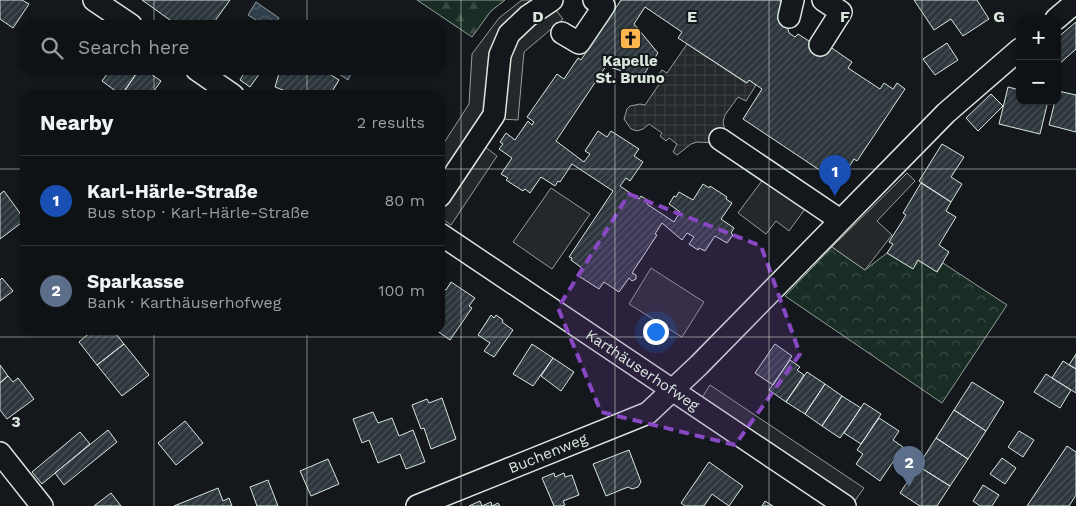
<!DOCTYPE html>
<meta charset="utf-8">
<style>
:root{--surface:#0f1215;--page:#181b1e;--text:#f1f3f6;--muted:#9b9ea0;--line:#2f3234;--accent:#b45309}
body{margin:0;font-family:"Work Sans",sans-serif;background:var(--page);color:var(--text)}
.controls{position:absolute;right:15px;top:15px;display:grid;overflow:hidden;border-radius:10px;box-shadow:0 1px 4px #0004}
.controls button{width:45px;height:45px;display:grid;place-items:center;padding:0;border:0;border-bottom:1px solid var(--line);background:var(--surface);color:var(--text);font:25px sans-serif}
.you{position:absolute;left:655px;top:331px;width:18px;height:18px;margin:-12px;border:4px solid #fff;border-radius:50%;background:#1a73e8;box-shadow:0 0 0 8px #1a73e833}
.badge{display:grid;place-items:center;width:32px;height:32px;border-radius:50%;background:var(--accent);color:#fff;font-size:16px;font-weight:700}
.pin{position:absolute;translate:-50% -41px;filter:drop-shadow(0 1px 2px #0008)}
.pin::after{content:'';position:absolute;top:26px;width:18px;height:15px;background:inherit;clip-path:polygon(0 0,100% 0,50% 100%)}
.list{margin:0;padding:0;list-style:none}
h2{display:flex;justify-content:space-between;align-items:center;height:65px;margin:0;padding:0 20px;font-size:21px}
h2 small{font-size:16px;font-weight:400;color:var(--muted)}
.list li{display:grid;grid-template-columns:32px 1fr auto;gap:15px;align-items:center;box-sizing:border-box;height:90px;padding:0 20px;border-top:1px solid var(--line)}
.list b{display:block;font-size:19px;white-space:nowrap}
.list p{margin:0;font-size:16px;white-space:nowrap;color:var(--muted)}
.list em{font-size:16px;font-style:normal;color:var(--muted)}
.icon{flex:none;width:28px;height:28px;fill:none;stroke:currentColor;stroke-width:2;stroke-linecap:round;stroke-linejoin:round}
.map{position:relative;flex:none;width:1076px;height:506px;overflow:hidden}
.search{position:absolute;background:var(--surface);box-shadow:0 1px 4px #0004;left:20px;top:20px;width:425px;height:55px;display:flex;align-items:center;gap:12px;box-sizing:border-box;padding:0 18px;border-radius:15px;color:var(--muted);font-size:19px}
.panel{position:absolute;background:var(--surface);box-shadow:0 1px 4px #0004;left:20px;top:90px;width:425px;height:245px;border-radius:15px}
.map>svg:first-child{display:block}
.forest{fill:url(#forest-firs);stroke:#939e99}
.park{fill:url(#park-crowns);stroke:#939e99}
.parking{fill:#24282b;stroke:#939e99}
.plaza{fill:url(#plaza-grid);stroke:#939e99}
.water{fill:url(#water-waves);stroke:#939e99}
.building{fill:url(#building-hatch);stroke:#d8e6dc}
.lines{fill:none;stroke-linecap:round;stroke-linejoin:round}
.minor-casing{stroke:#d8e6dc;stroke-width:24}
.minor{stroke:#14181c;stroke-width:21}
.marked{fill:#8948c3;fill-opacity:0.2;stroke:#8948c3;stroke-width:4;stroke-dasharray:10 6;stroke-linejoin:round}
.grid{fill:none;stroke:#d8e6dc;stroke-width:1;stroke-opacity:0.55}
.labels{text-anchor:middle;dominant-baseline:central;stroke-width:4;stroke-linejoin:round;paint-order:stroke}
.poi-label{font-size:15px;font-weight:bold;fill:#d8e6dc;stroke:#14181c}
.street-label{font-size:15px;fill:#d8e6dc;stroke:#14181c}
.grid-label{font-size:16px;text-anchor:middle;font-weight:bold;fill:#d8e6dc;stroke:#14181c;stroke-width:4;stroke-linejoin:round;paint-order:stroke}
</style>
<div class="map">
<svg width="1076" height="506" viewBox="0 0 1076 506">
<defs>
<pattern id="forest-firs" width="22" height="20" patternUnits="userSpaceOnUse" patternTransform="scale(1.25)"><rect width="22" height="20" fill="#1a2d24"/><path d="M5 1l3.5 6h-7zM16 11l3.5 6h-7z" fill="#3b4b43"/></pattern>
<pattern id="park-crowns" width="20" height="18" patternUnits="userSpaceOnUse" patternTransform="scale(1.25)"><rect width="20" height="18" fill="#1a2d24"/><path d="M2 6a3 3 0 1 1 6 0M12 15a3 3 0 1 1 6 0" fill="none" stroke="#3b4b43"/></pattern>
<pattern id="plaza-grid" width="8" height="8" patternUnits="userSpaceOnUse" patternTransform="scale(1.25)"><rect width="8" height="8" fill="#24282b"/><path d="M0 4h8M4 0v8" fill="none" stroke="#393d3f"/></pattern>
<pattern id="water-waves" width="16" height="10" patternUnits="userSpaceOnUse" patternTransform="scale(1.25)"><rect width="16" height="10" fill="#2f3f4d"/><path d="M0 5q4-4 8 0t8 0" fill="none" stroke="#4c5b66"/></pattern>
<pattern id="building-hatch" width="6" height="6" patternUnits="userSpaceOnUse" patternTransform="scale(1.25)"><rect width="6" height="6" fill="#2c363c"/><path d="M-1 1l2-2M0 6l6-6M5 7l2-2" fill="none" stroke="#4a5358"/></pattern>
</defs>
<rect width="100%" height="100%" fill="#14181c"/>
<path class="forest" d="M417,0H505L491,11L472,37Z"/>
<path class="park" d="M832,247L865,270L887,253L912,268L918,260L937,272L943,263L1007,305L942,403L785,296Z"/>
<path class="parking" d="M522,0H548L563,19L524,52L518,120L502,119L484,146L497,156L451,225L440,217V149L469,104L472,54L499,18Z
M907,173L915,181L877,221L892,235L865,270L832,247Z
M764,178L805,209L789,231L776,221L766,234L738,213Z
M551,188L590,214L552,269L513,242Z
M651,268L704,302L682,337L629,304Z
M710,385L864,488L854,502L701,399Z"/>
<path class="plaza" d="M687,44L746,83L749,80L756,85L746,101L738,97L725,115L723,122L725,130L717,143L697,142L691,144L677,155L673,152L677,144L669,138L666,141L660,136L662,133L649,124L643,129L637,131L631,129L624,119L627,109L630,106L640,104L645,105L660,83L655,80L662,70L667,73Z"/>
<path class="water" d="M256,2L279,18L274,25H264L248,15Z
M333,70H353L348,80Z"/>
<path class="building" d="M0,0H22L29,4L13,28L0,19Z
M142,0H230L212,25H177Z
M621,0H780L789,33L795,37L798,34L823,50L826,44L852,62L848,68L880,89L884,83L893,89L897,83L905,89L857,161L854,159L839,183L743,119L762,89L749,80L747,83L678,38L682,32L645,7L634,24L658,53L642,77L606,66L556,141L584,162L590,154L585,151L598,131L607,137L611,131L639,149L634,156L643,162L630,181L626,178L620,186L639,199L641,196L649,201L647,204L674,222L680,212L669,204L674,196L676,197L679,192L693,200L703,184L709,188L710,186L727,197L726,199L732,203L721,219L734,228L731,233L733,235L727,243L715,236L705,251L699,248L698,250L689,244L694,237L687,233L682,240L662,223L655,234L657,235L632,273L636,275V279L632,281L629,278L619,292L604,282L599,289L577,275L582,268L571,260L572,258L569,257L613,191L572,164L560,182L558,181L555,186L541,177L530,193L525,189L523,191L506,180L508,178L501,174L512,158L499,149L503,144L500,142L506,133L515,140L528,121L532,125L534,122L527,117L557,74L564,79L578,58L581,60Z
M914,0H977L989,19L963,36L951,19L934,30Z
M1076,22V49L1058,65L1057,38Z
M947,43L958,60L935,75L923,59Z
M110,70H139L121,95L102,81Z
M139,70H145L161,81L151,95H122Z
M246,70H262L250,87L240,80Z
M280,70L302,72L304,70H323L339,80L330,95H296L275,87Z
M1008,87L1020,90V101H1048L1040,134L999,124Z
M1058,91L1076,95V132L1049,125L1055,101H1057Z
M991,94L1003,106L978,131L966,118Z
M942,144L964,157L951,177L962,184L951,202L919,181Z
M921,183L951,202L946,211L956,217L939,245L949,252L937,272L918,260L913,269L887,253L893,244L889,242L906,215L903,213Z
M4,191L25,220L0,239V194Z
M2,278L13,291L0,301V280Z
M451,282L475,298L469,306L472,308L450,340L436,330H440V288L441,287L446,290Z
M491,315L494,318L496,315L503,320L502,322L513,330L494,357L484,351L490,343L478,335Z
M93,330H117L118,332L116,334L124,344L97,365L79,342Z
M124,344L149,375L122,396L97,365Z
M532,344L553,358L533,386L513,374Z
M775,344L792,356L773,385L755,373Z
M1076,354V369L1069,365Z
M553,358L574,372L561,391L541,376Z
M790,360L800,367L797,370L804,375L786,402L769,390Z
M1063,361L1076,369V393L1052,378Z
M0,365L8,376L0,383Z
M807,372L825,384L805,414L786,402Z
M1046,374L1071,390L1060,408L1034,392Z
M8,376L13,382L18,378L34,399L7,419L0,410V383Z
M972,382L1004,402L986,431L954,410Z
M825,384L842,396L822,426L805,414Z
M842,396L861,408L840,438L822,426Z
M442,398L456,439L431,449L424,428L421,429L412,405L427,399L429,403Z
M864,403L881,414L861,444L844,433Z
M954,410L986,431L968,459L936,438Z
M373,412L378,423L392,418L399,436L413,430L425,462L406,469L400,454L378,463L369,440L362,443L353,419Z
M879,418L899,431L893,440L903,447L880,481L856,464L863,454L857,450Z
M185,421L203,443L176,465L158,443Z
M108,430L117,442L64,485L55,473Z
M1019,431L1034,440L1023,457L1008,447Z
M80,432L90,444L42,484L32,472Z
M936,438L968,459L950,486L918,466Z
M1067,446L1076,452V495L1069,506H1027Z
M629,450L641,482L638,487L632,489L628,487L606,496L593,464Z
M1002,458L1016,468L1005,484L990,474Z
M328,459L339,484L311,496L300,471Z
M709,462L743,486L729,506L712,494L704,506H685L681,503Z
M918,466L950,486L937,506H920L900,493Z
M554,473L555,477L564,473L565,477L572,475L579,495L563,501L565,505L562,506H554L542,478Z
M268,480L278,506H257L250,487Z
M983,485L999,495L992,506H980L973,501Z
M218,488L223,501L229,498L232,506H174Z
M111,493L121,506H94Z
M480,501L482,506L491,502L492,506L498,503L500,506H469Z
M765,501L773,506H762Z"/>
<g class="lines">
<defs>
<g id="minor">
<path d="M94,0L131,25"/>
<path d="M789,17L793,0"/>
<path d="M1056,19L1076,2"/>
<path d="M562,33L579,43L604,6L594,0"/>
<path d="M820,45L841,12L823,0"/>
<path d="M197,70L233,95"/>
<path d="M720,139L840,220"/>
<path d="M440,196L494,115L500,55L509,34L528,16L552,0"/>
<path id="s1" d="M440,234L845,506"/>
<path d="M0,453L42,506"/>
<path id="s2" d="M417,506L648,413L699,365L946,113L1020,49"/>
</g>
</defs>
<use href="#minor" class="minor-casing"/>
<use href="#minor" class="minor"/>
</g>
<path class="marked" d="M629,194L761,246L800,354L735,445L601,412L558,308Z"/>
<path class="grid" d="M154,0V25M307,0V25M461,0V506M615,0V506M769,0V506M922,0V506M154,70V95M307,70V95M0,169H25M440,169H1076M154,330V506M307,330V506M0,337H1076"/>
<defs>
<symbol id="church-square" viewBox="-11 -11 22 22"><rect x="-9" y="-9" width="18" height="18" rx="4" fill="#ffb74d" stroke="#14181c"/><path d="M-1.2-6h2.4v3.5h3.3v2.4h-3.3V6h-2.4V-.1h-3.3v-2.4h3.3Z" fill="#111"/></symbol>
</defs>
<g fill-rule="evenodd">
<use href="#church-square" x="618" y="26" width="25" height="25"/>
</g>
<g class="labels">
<g class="poi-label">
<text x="630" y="61">Kapelle<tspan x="630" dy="17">St. Bruno</tspan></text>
</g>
<g class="street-label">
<text stroke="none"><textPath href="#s1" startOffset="244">Karthäuserhofweg</textPath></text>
<text stroke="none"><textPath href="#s2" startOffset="141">Buchenweg</textPath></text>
</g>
</g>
<g class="grid-label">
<text x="538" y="22">D</text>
<text x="692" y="22">E</text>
<text x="845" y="22">F</text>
<text x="999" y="22">G</text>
<text x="16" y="427">3</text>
</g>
</svg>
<div class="controls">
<button>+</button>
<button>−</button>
</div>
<div class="you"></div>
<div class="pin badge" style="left:835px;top:196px;background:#1a4fb4">1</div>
<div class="pin badge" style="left:909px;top:487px;background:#5c6f8a">2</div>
<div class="search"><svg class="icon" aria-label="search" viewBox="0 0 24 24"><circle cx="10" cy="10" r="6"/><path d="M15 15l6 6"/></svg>Search here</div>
<section class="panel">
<h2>Nearby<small>2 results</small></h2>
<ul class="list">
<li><span class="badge" style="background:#1a4fb4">1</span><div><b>Karl-Härle-Straße</b><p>Bus stop · Karl-Härle-Straße</p></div><em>80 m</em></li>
<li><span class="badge" style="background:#5c6f8a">2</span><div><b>Sparkasse</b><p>Bank · Karthäuserhofweg</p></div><em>100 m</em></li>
</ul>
</section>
</div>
